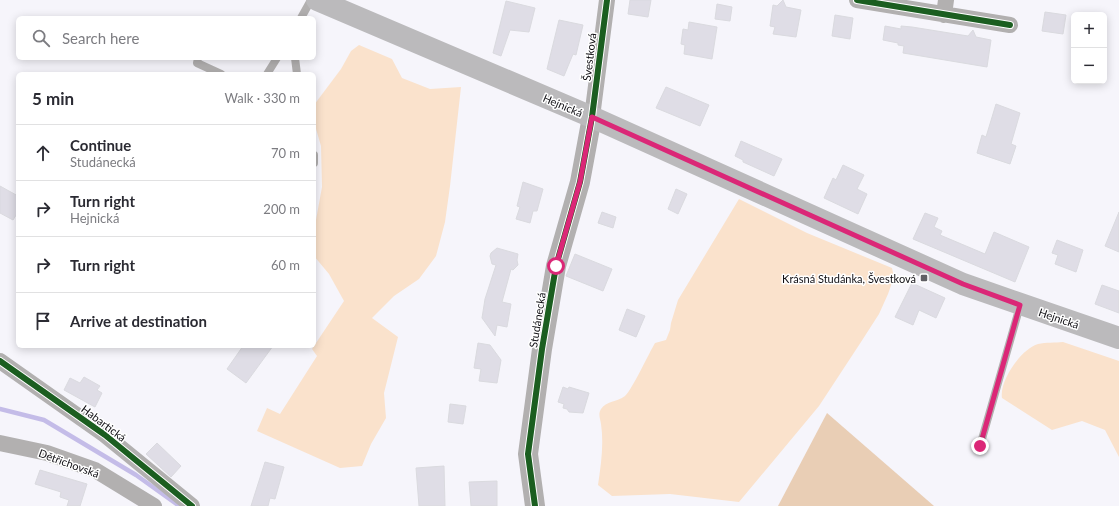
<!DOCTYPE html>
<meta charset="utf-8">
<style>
:root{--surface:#fff;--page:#f7f7f7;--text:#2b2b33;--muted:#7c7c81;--line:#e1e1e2}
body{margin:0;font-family:Lato,sans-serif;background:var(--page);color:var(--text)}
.controls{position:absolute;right:12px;top:12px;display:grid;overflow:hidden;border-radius:6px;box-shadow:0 2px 10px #0003}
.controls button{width:36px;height:36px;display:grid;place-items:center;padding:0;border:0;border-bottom:1px solid var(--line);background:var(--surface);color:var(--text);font:20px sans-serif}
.stop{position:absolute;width:12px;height:12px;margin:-9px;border:3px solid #db2777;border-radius:50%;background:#fff}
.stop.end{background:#db2777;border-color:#fff;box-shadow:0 1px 4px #0008}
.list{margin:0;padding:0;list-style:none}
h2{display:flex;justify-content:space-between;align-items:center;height:52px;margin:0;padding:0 16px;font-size:17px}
h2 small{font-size:13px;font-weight:400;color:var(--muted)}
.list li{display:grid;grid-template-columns:26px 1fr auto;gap:12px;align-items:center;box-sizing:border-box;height:56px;padding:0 16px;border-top:1px solid var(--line)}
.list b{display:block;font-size:15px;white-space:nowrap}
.list p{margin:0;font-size:13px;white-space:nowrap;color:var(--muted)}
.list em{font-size:13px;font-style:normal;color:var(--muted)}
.icon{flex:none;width:22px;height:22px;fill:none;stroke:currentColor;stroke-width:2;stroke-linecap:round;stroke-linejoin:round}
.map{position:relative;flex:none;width:1119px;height:506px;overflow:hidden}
.search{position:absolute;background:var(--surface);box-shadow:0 2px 10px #0003;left:16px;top:16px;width:300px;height:44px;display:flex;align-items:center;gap:10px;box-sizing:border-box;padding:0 14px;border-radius:6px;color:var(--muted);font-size:15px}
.panel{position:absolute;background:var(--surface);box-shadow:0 2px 10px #0003;left:16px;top:72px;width:300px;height:276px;border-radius:6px}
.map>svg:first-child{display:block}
.green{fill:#fae2cc}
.forest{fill:#e9ceb5}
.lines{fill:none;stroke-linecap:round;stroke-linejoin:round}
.stream{stroke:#c4bce8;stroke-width:4.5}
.building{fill:#dfdde6;stroke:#dadadf}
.service{stroke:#b2b0b0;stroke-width:8}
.minor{stroke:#b2b0b0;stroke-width:16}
.tertiary{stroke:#b2b0b0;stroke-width:20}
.secondary{stroke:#bbbabc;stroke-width:22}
.cycleway-casing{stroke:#fff;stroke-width:8}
.cycleway{stroke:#1b5e20;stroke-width:6}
.route{stroke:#db2777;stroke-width:5}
.poi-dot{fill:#605f64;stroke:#fff;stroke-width:1.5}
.labels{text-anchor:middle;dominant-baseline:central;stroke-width:3;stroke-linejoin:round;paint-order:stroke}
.street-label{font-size:11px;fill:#0f0e13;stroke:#fff}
.poi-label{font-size:11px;fill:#0f0e13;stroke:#fff;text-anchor:end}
</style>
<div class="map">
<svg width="1119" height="506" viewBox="0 0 1119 506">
<rect width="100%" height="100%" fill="#f6f5fb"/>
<path class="green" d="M359,45L392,59L402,78L430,89L461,87L450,186L445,222L436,256L419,279L394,296L372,318L398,337L384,393L386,418L371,444L362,466L340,468L257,431L267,408L280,414L317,356L312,349L344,301L329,274L314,256V231L322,187L321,146L314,122V105L341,69L351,51Z
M739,199L807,233L892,268L894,277L888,294L879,314L861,342L819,406L739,502L670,494L612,496L598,485C601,465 604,444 601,424C600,418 598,414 601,409C606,401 617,402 625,396C632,390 649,353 655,343L666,340L670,330L671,323L678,300Z
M1063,342L1119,361V457L1105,430L1082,421L1052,430L1002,398C999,381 1021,349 1038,344C1046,342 1055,343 1063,342Z"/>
<path class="forest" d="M827,413L934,506H778Z"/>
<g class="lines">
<path class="stream" d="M0,409L44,420L136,475L178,505"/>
</g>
<path class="building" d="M630,0H651L648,17L628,14Z
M783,0L786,7L801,10L796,37L773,34L775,27L770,26L773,5L777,6Z
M506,1L535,8L529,32L510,30L501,56L493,53Z
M717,4L732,7L730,21L715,19Z
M1045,12L1066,15L1063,34L1042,31Z
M835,15L853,18L850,39L832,36Z
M559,20L583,25L576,55L573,54L564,76L547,69Z
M689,22L717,27L712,59L684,54L685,45L681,44L683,29L688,30Z
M885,26L901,29V26L912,27L968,36L973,30L976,37L991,40L987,67L903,53L904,46L898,45V43L883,40Z
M666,87L709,105L700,126L656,108Z
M996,104L1020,113L1011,144L1016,146L1010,164L977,153L982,135L986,137Z
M741,141L782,159L774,176L743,162V160L735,156Z
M843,165L864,175L857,189L867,194L858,214L824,198L833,178L836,180Z
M523,182L543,189L537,211H533L530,223L516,219L520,207L517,206Z
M0,186L18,196V212L13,220L0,213Z
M676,189L687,194L678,214L668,209Z
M602,212L616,217L613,228L598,223Z
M1119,212V252L1105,246Z
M925,213L938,218L934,227L942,231L940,235L985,254L994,232L1029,247L1015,282L913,239Z
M1057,240L1083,250L1076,272L1055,264L1058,255L1052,253Z
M497,248L518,254L517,260L518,265L513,270L511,269L502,302L511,304L507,327L497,325L495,336L482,318L485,299L496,265L492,264L490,256L491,253Z
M575,254L612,269L603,291L566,276Z
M912,283L945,298L936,318L919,310L913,325L895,317Z
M1102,285L1119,291V313L1095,304Z
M627,309L645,316L636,337L619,330Z
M478,343L490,345L501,360L497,383L479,381L481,369L474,368Z
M243,346H273L246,383L227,369Z
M84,377L100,386L97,390L102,393L95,407L64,390L70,378L80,383Z
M563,387L568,389L569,387L589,393L583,413L569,412L567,409L563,408L564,404L558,402Z
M450,404L466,406L463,424L448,422Z
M157,443L181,466L171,477L146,454Z
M265,462L284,467L275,499L270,498L268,506H251Z
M444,466L445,506H419L416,468Z
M40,470L87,484L80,506H67L69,500L60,497L61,492L35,484Z
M497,481V506H471L469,482Z"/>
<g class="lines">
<path class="service" d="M301,18L311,0
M198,58L197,63L221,74
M295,58L297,74
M267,74L277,58
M314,155V163
M980,446L1020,306"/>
<path class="minor" d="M857,0L1010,25
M944,15L946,0
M592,117L607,0
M0,361L105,435L192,506
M0,443L47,453L95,470L154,506"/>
<path class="tertiary" d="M535,506L528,454L542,349L556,266L580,182L592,117"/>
<path class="secondary" d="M317,0L592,117L963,284L1119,338"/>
<defs>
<path id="cycleway" d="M857,0L1010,25
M0,361L105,435L192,506
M535,506L528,454L542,349L556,266L580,182L592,117L607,0"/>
</defs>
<use href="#cycleway" class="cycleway-casing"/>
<use href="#cycleway" class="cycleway"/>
</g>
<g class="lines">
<path class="route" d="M556,266L580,182L592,117L963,284L1020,305L980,446"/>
</g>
<rect class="poi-dot" x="920" y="274" width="8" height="8" rx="2"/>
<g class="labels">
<g class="street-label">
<text transform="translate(589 57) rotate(-83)">Švestková</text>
<text transform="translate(563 105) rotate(23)">Hejnická</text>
<text transform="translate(1059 318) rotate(19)">Hejnická</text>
<text transform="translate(537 320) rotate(-81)">Studánecká</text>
<text transform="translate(104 423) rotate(37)">Habartická</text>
<text transform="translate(69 463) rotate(20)">Dětřichovská</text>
</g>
<g class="poi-label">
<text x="916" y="278">Krásná Studánka, Švestková</text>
</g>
</g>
</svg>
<div class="controls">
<button>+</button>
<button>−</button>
</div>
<div class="stop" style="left:556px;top:266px"></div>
<div class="stop end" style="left:980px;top:446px"></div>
<div class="search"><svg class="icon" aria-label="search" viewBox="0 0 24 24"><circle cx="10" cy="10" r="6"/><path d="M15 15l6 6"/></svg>Search here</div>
<section class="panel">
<h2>5 min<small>Walk · 330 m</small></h2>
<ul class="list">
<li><svg class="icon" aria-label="ahead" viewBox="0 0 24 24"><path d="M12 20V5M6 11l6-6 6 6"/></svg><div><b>Continue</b><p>Studánecká</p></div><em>70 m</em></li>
<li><svg class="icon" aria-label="right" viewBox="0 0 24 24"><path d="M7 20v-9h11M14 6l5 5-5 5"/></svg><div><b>Turn right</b><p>Hejnická</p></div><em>200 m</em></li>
<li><svg class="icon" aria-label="right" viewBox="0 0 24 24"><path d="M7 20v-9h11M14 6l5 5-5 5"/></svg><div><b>Turn right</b></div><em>60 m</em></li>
<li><svg class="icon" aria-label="arrive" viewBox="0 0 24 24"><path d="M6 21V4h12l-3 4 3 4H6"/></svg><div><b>Arrive at destination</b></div></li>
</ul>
</section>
</div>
